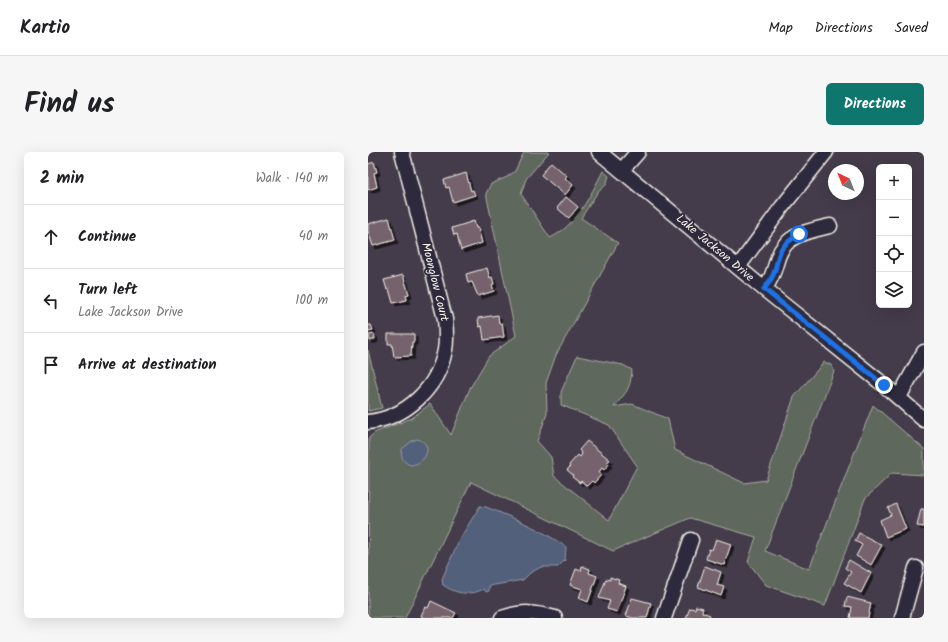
<!DOCTYPE html>
<meta charset="utf-8">
<style>
:root{--surface:#fff;--page:#f6f6f6;--text:#202124;--muted:#757577;--line:#e0e0e0;--accent:#0f766e}
body{margin:0;font-family:Kalam,sans-serif;background:var(--page);color:var(--text)}
.controls{position:absolute;right:12px;top:12px;display:grid;overflow:hidden;border-radius:6px;box-shadow:0 4px 16px #0002}
.controls button{width:36px;height:36px;display:grid;place-items:center;padding:0;border:0;border-bottom:1px solid var(--line);background:var(--surface);color:var(--text);font:20px sans-serif}
.compass{position:absolute;left:460px;top:12px;width:36px;height:36px;border-radius:50%;background:var(--surface);box-shadow:0 4px 16px #0002;rotate:317deg}
.stop{position:absolute;width:12px;height:12px;margin:-9px;border:3px solid #1a73e8;border-radius:50%;background:#fff}
.stop.end{background:#1a73e8;border-color:#fff;box-shadow:0 1px 4px #0008}
.list{margin:0;padding:0;list-style:none}
h2{display:flex;justify-content:space-between;align-items:center;height:52px;margin:0;padding:0 16px;font-size:17px}
h2 small{font-size:13px;font-weight:400;color:var(--muted)}
.list li{display:grid;grid-template-columns:26px 1fr auto;gap:12px;align-items:center;box-sizing:border-box;height:64px;padding:0 16px;border-top:1px solid var(--line)}
.list b{display:block;font-size:15px;white-space:nowrap}
.list p{margin:0;font-size:13px;white-space:nowrap;color:var(--muted)}
.list em{font-size:13px;font-style:normal;color:var(--muted)}
.icon{flex:none;width:22px;height:22px;fill:none;stroke:currentColor;stroke-width:2;stroke-linecap:round;stroke-linejoin:round}
.map{position:relative;flex:none;width:556px;height:466px;overflow:hidden;border-radius:6px}
header{display:flex;align-items:center;gap:24px;box-sizing:border-box;height:56px;padding:0 20px;background:var(--surface);border-bottom:1px solid var(--line)}
header strong{font-size:19px}
nav{display:flex;gap:22px;margin-inline-start:auto;font-size:14px}
.intro{display:flex;align-items:center;justify-content:space-between;box-sizing:border-box;height:96px;padding:0 24px}
h1{margin:0;font-size:28px}
.button{padding:10px 18px;border-radius:6px;background:var(--accent);color:#fff;font-size:14px;font-weight:700}
main{display:flex;gap:24px;padding:0 24px}
aside{flex:1;background:var(--surface);border-radius:6px;box-shadow:0 4px 16px #0002}
.map>svg:first-child{display:block}
.green{fill:#5e675b;stroke:#a9aca2}
.water{fill:#53607c;stroke:#939aa7}
.building{fill:#76626c;stroke:#f4f1e8;filter:url(#shadow)}
.lines{fill:none;stroke-linecap:round;stroke-linejoin:round}
.minor-casing{stroke:#f4f1e8;stroke-width:17}
.minor{stroke:#2f2a3d;stroke-width:14}
.route{stroke:#1a73e8;stroke-width:5}
.labels{text-anchor:middle;dominant-baseline:central;stroke-width:3.5;stroke-linejoin:round;paint-order:stroke}
.street-label{font-size:12px;fill:#f4f1e8;stroke:#2f2a3d}
</style>
<header>
<strong>Kartio</strong>
<nav><a>Map</a><a>Directions</a><a>Saved</a></nav>
</header>
<div class="intro"><h1>Find us</h1><a class="button">Directions</a></div>
<main>
<aside>
<h2>2 min<small>Walk · 140 m</small></h2>
<ul class="list">
<li><svg class="icon" aria-label="ahead" viewBox="0 0 24 24"><path d="M12 20V5M6 11l6-6 6 6"/></svg><div><b>Continue</b></div><em>40 m</em></li>
<li><svg class="icon" aria-label="left" viewBox="0 0 24 24"><path d="M17 20v-9H6M10 6l-5 5 5 5"/></svg><div><b>Turn left</b><p>Lake Jackson Drive</p></div><em>100 m</em></li>
<li><svg class="icon" aria-label="arrive" viewBox="0 0 24 24"><path d="M6 21V4h12l-3 4 3 4H6"/></svg><div><b>Arrive at destination</b></div></li>
</ul>
</aside>
<div class="map">
<svg width="556" height="466" viewBox="0 0 556 466">
<defs>
<filter id="shadow"><feDropShadow dx="3" dy="3" stdDeviation="0" flood-color="#0009"/></filter>
</defs>
<rect width="100%" height="100%" fill="#443b4b"/>
<filter id="ink" filterUnits="userSpaceOnUse"><feTurbulence type="fractalNoise" baseFrequency=".025" numOctaves="2"/><feDisplacementMap in="SourceGraphic" scale="8" xChannelSelector="R" yChannelSelector="G"/><feConvolveMatrix kernelMatrix="1 2 1 2 8 2 1 2 1" color-interpolation-filters="sRGB"/></filter>
<g filter="url(#ink)">
<path class="green" d="M156,0H181L158,27L153,42L182,86C208,74 222,44 235,19L241,24L238,33L229,41L213,66L250,91L188,203L178,231L179,262L169,289L183,305L186,324L241,368L269,314L241,273L193,253V240L209,204L255,213L264,218C262,239 258,240 246,255L264,252L300,267L307,298L376,331L398,328L426,245L456,210L463,213L466,219L397,399L441,417L505,253L556,297V323L524,321L497,347L457,454L398,433L380,410L388,385L322,366L245,399L103,330L37,466H0L1,286L6,281L44,266L62,252L83,283L102,236L121,204L148,184L118,41L123,32L139,25L147,19Z
M0,198L14,256L0,259Z"/>
<path class="water" d="M49,287C68,292 57,313 42,313C35,310 32,304 34,297L44,289Z
M112,354L118,355C146,366 173,377 198,395L197,408L190,415H173L162,421L155,428L121,434V439L118,440L116,437C101,444 88,442 75,433L74,427L91,388Z"/>
<path class="building" d="M6,10L9,20L6,21L9,35L0,38V12Z
M183,10L199,24L197,26L205,33L197,43L173,23Z
M98,21L103,39L105,38L107,43L85,50L81,35L78,36L76,28Z
M198,45L210,55L201,66L189,56Z
M21,66L27,88L5,94L0,79V72Z
M106,69L108,76H110L114,91L93,98L89,82L86,83L84,76Z
M119,116L122,126L124,125L126,132L124,133L126,139L110,144L104,130L100,131L98,122Z
M35,123L41,142L38,143L39,148L25,151L21,137L19,138L16,128Z
M130,163L131,172L134,171L136,185L116,188L114,174L111,175L110,166Z
M0,173H3L5,178L0,179Z
M6,182L7,187L2,189L1,183Z
M20,182H46V190H44L43,204L26,205L24,192H20Z
M219,289L242,308L239,310L241,312L236,318L234,316L231,320L233,323L226,331L224,329L219,334L213,329L212,331L204,325L205,323L199,318L202,315L201,313L210,303L212,305L214,302L211,298Z
M528,352L538,377L518,385L512,368L523,363L520,356Z
M553,357H556V375L549,374Z
M491,381L514,393L503,413L488,404L494,393L487,389Z
M348,387L363,392L356,413L338,407L341,397L344,398Z
M481,408L503,421L493,441L476,431L483,420L477,416Z
M214,414L222,417L221,421L229,424L220,450L211,446L214,437L202,433L208,417L213,419Z
M337,414L353,420L349,433L356,435L353,444L330,435Z
M242,425L251,428L250,431L258,434L249,460L239,457L242,449L231,446L238,427L242,428Z
M479,445L503,451L500,466H482L484,455L477,454Z
M264,446L283,451L279,466H265L258,464Z
M63,449L88,461L85,466H55V465L53,464L57,455L60,456Z
M328,454L335,456L334,460L342,463L341,466H318L322,456L327,457Z"/>
<g class="lines">
<defs>
<path id="minor" d="M231,0L396,137L516,233L556,268
M254,18L270,0
M370,115L414,55L458,0
M396,137C404,127 406,118 410,105C418,82 441,79 462,74
M531,245L556,200
M0,270C38,266 70,236 77,198C79,188 78,177 77,167L34,0
M134,466C155,459 166,460 187,466
M296,466L323,388
M534,466L548,416"/>
</defs>
<use href="#minor" class="minor-casing"/>
<use href="#minor" class="minor"/>
</g>
</g>
<g class="lines" filter="url(#ink)">
<path class="route" d="M431,82C425,86 419,90 414,96C410,103 409,110 407,118C405,125 401,131 396,137L516,233"/>
</g>
<g class="labels">
<g class="street-label">
<text transform="translate(347 96) rotate(40)">Lake Jackson Drive</text>
<text transform="translate(67 130) rotate(76)">Moonglow Court</text>
</g>
</g>
</svg>
<div class="controls">
<button>+</button>
<button>−</button>
<button><svg class="icon" aria-label="locate" viewBox="0 0 24 24"><circle cx="12" cy="12" r="6"/><path d="M12 2v4M12 18v4M2 12h4M18 12h4"/></svg></button>
<button><svg class="icon" aria-label="layers" viewBox="0 0 24 24"><path d="M12 4l9 5-9 5-9-5zM3 14l9 5 9-5"/></svg></button>
</div>
<svg class="compass" viewBox="-18 -18 36 36"><path d="M0-13l5 13h-10z" fill="#e53935"/><path d="M0 13l5-13h-10z" fill="#757577"/></svg>
<div class="stop" style="left:431px;top:82px"></div>
<div class="stop end" style="left:516px;top:233px"></div>
</div>
</main>
